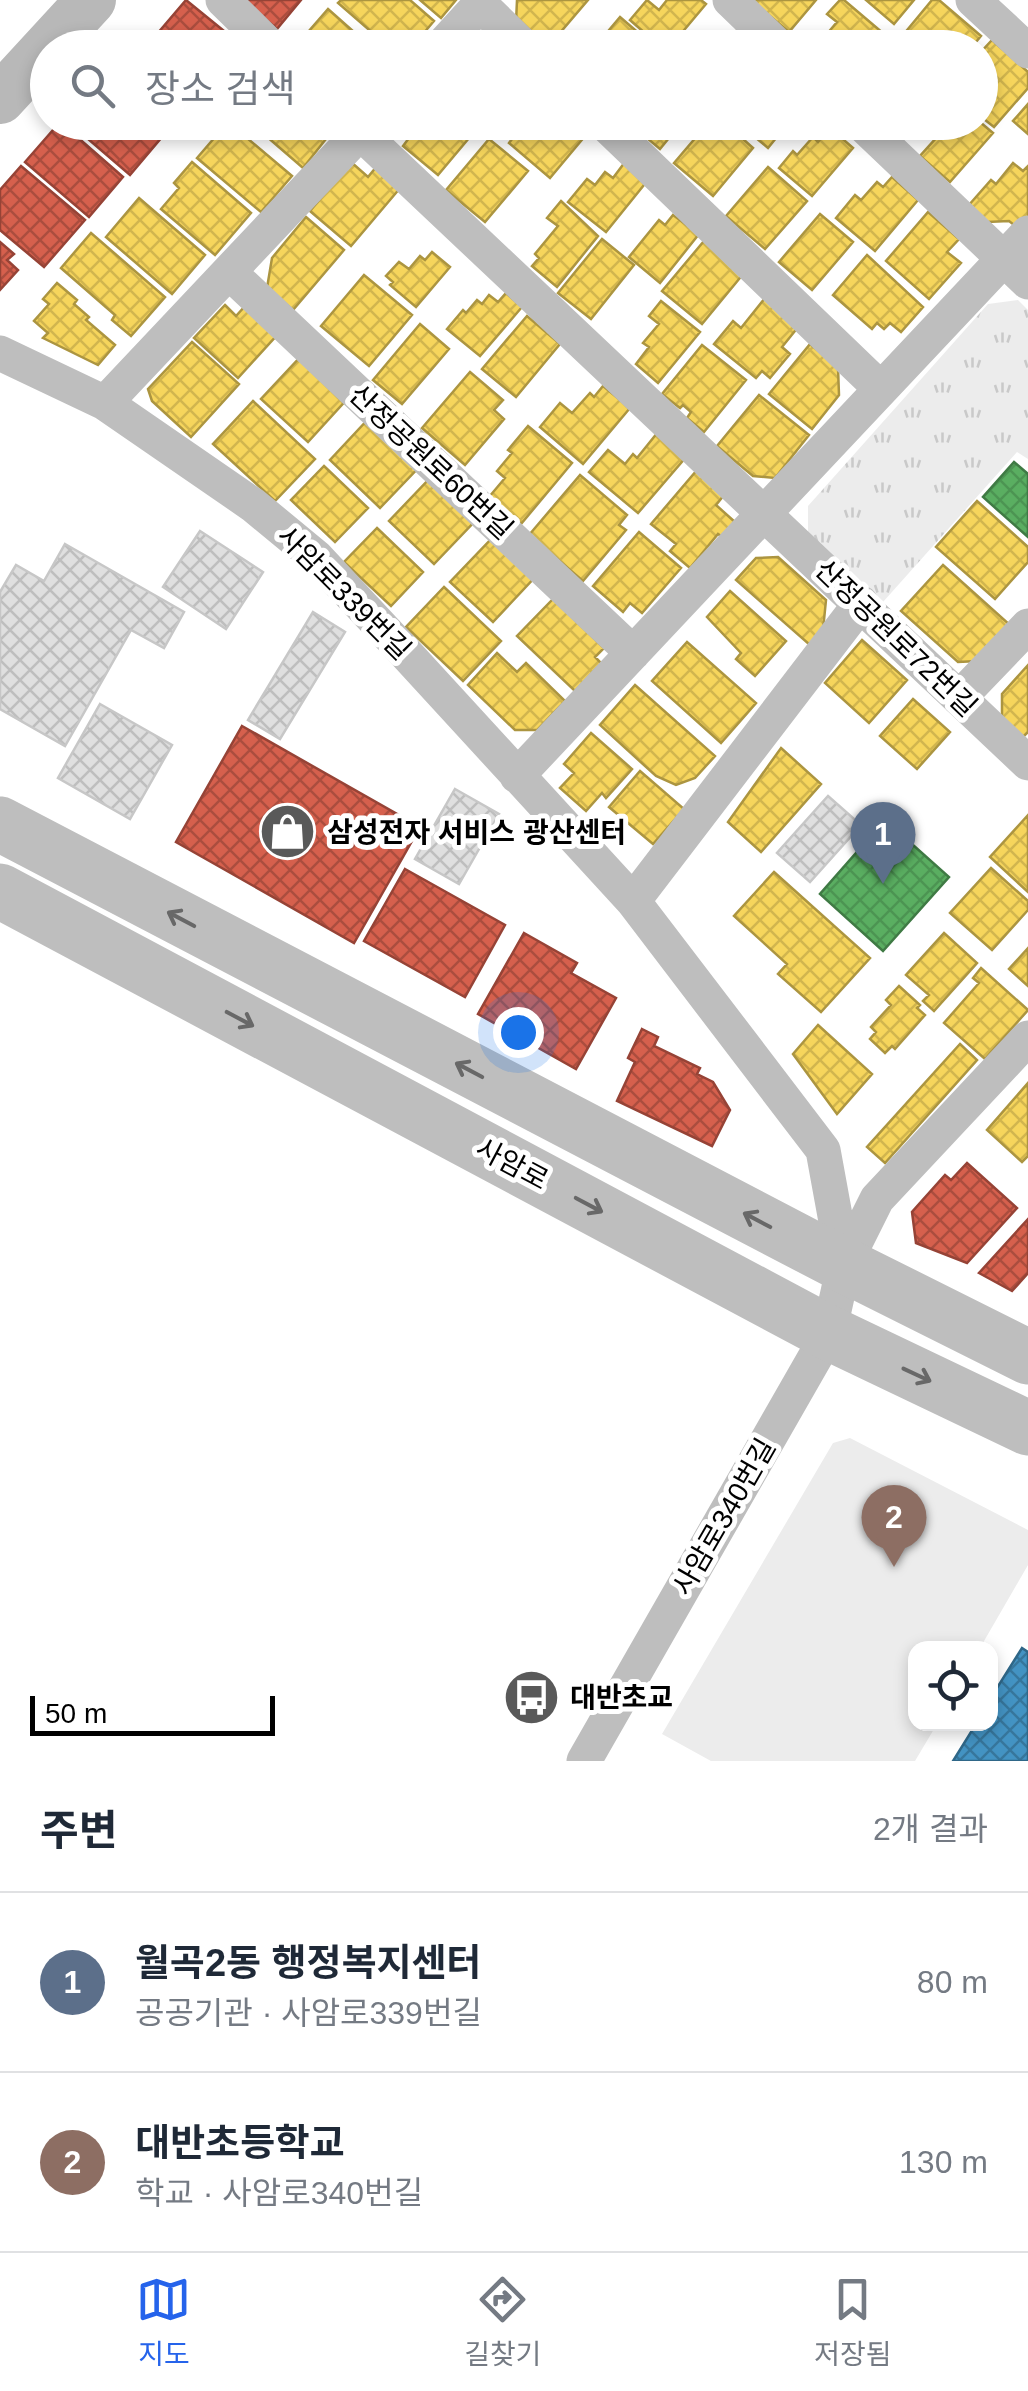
<!DOCTYPE html>
<html lang="ko">
<meta charset="utf-8">
<style>
:root{--surface:#fff;--page:#f6f6f7;--text:#1f2937;--muted:#747a83;--line:#e0e1e3;--accent:#2563eb}
body{margin:0;font-family:Helvetica,"Noto Sans KR",sans-serif;background:var(--page);color:var(--text)}
.controls{position:absolute;right:30px;bottom:30px;display:grid;overflow:hidden;border-radius:20px;box-shadow:0 5px 15px #0003}
.controls button{width:90px;height:90px;display:grid;place-items:center;padding:0;border:0;border-bottom:2px solid var(--line);background:var(--surface);color:var(--text);font:50px sans-serif}
.scale{position:absolute;left:30px;bottom:25px;width:245px;box-sizing:border-box;padding-left:10px;border:5px solid #000;border-top:0;font-size:28px;line-height:35px;white-space:nowrap;color:#000;-webkit-text-stroke:8px #fff;paint-order:stroke}
.you{position:absolute;left:518px;top:1032px;width:35px;height:35px;margin:-25px;border:8px solid #fff;border-radius:50%;background:#1a73e8;box-shadow:0 0 0 15px #1a73e833}
.badge{display:grid;place-items:center;width:65px;height:65px;border-radius:50%;background:var(--accent);color:#fff;font-size:32px;font-weight:700}
.pin{position:absolute;translate:-50% -82px;filter:drop-shadow(0 2px 5px #0008)}
.pin::after{content:'';position:absolute;top:52px;width:35px;height:30px;background:inherit;clip-path:polygon(0 0,100% 0,50% 100%)}
.list{margin:0;padding:0;list-style:none}
h2{display:flex;justify-content:space-between;align-items:center;height:130px;margin:0;padding:0 40px;font-size:42px}
h2 small{font-size:32px;font-weight:400;color:var(--muted)}
.list li{display:grid;grid-template-columns:65px 1fr auto;gap:30px;align-items:center;box-sizing:border-box;height:180px;padding:0 40px;border-top:2px solid var(--line)}
.list b{display:block;font-size:38px;white-space:nowrap}
.list p{margin:0;font-size:32px;white-space:nowrap;color:var(--muted)}
.list em{font-size:32px;font-style:normal;color:var(--muted)}
.icon{flex:none;width:55px;height:55px;fill:none;stroke:currentColor;stroke-width:2;stroke-linecap:round;stroke-linejoin:round}
.map{position:relative;flex:none;width:1028px;height:1761px;overflow:hidden}
.search{position:absolute;background:var(--surface);box-shadow:0 5px 15px #0003;left:30px;right:30px;top:30px;height:110px;display:flex;align-items:center;gap:25px;box-sizing:border-box;padding:0 35px;border-radius:55px;color:var(--muted);font-size:38px}
.sheet{height:490px;background:var(--surface)}
nav{display:flex;justify-content:space-around;align-items:center;box-sizing:border-box;height:140px;border-top:2px solid var(--line);background:var(--surface);font-size:28px;color:var(--muted)}
nav a{display:grid;justify-items:center;gap:5px}
nav .on{color:var(--accent)}
.map>svg:first-child{display:block}
.park{fill:url(#park-tufts)}
.pitch{fill:#ececec}
.homes{fill:url(#homes-cross-hatch);stroke:#ac9540;stroke-width:2.5}
.shops{fill:url(#shops-cross-hatch);stroke:#964336;stroke-width:2.5}
.schools{fill:url(#schools-cross-hatch);stroke:#2f6788;stroke-width:2.5}
.public{fill:url(#public-cross-hatch);stroke:#3f7a44;stroke-width:2.5}
.building{fill:url(#building-cross-hatch);stroke:#c7c7c7;stroke-width:2.5}
.lines{fill:none;stroke-linecap:round;stroke-linejoin:round}
.minor{stroke:#bebebe;stroke-width:35}
.secondary{stroke:#b8b8b8;stroke-width:50}
.primary{stroke:#bebebe;stroke-width:55}
.oneway{stroke:#686868}
.labels{text-anchor:middle;dominant-baseline:central;stroke-width:10;stroke-linejoin:round;paint-order:stroke}
.street-label{font-size:28px;fill:#000;stroke:#fff}
.poi-label{font-size:28px;font-weight:bold;fill:#000;stroke:#fff;text-anchor:start}
</style>
<div class="map">
<svg width="1028" height="1761" viewBox="0 0 1028 1761">
<defs>
<pattern id="park-tufts" width="24" height="20" patternUnits="userSpaceOnUse" patternTransform="scale(2.5)"><rect width="24" height="20" fill="#ececec"/><path d="M3 7l-1-3M5 7V3M7 7l1-3M15 17l-1-3M17 17v-4M19 17l1-3" fill="none" stroke="#c9c9c9"/></pattern>
<pattern id="homes-cross-hatch" width="8" height="8" patternUnits="userSpaceOnUse" patternTransform="scale(2.5)"><rect width="8" height="8" fill="#f6d55c"/><path d="M0 0l8 8M0 8l8-8" fill="none" stroke="#d1b54e"/></pattern>
<pattern id="shops-cross-hatch" width="8" height="8" patternUnits="userSpaceOnUse" patternTransform="scale(2.5)"><rect width="8" height="8" fill="#d6604d"/><path d="M0 0l8 8M0 8l8-8" fill="none" stroke="#ab4d3e"/></pattern>
<pattern id="schools-cross-hatch" width="8" height="8" patternUnits="userSpaceOnUse" patternTransform="scale(2.5)"><rect width="8" height="8" fill="#4393c3"/><path d="M0 0l8 8M0 8l8-8" fill="none" stroke="#36769c"/></pattern>
<pattern id="public-cross-hatch" width="8" height="8" patternUnits="userSpaceOnUse" patternTransform="scale(2.5)"><rect width="8" height="8" fill="#5aae61"/><path d="M0 0l8 8M0 8l8-8" fill="none" stroke="#4c9452"/></pattern>
<pattern id="building-cross-hatch" width="8" height="8" patternUnits="userSpaceOnUse" patternTransform="scale(2.5)"><rect width="8" height="8" fill="#dfdfdf"/><path d="M0 0l8 8M0 8l8-8" fill="none" stroke="#bebebe"/></pattern>
</defs>
<rect width="100%" height="100%" fill="#fff"/>
<path class="park" d="M1018,300L1028,310V459L1017,452L883,602L808,535V506L988,304Z"/>
<path class="pitch" d="M850,1438L1028,1530V1565L980,1648H916V1724H937L915,1761H711L662,1734L833,1443Z"/>
<path class="homes" d="M341,0H410L434,21L411,48H390L338,3Z
M420,0H456L441,18Z
M517,0H588L547,48L516,23Z
M647,0L659,10L667,0H701L706,4L669,48H662L630,20Z
M751,0H816L789,32Z
M840,0H844L884,34L873,48H826L827,45L821,41L837,22L827,14Z
M866,0H914L894,24Z
M932,0H939L981,36L971,48H906L898,41Z
M328,9L372,48L295,47Z
M620,17L656,48H594Z
M738,29L760,48H722Z
M992,40L1028,72V88L994,127L980,116V53Z
M474,41L495,43L501,48H469Z
M1028,104V134L1013,121Z
M228,122L292,176L261,212L197,158Z
M250,122H323L326,139L303,168Z
M405,122H478L480,125L438,175L403,146L412,134L402,126Z
M525,122L534,127L537,122H583L591,129L550,178L509,143Z
M628,122H682L660,149Z
M709,122H724L753,148L713,196L674,163Z
M737,122H789L768,148Z
M941,122H980L993,133L950,182L920,156L946,127Z
M830,128L853,148L812,196L779,168L793,151L797,155L813,137L818,142Z
M489,139L528,171L485,222L446,190Z
M192,162L251,213L215,255L161,209L179,188L174,183Z
M351,162L368,177L377,166L401,187L351,246L310,211Z
M625,162L648,180L606,232L568,202L587,179L595,185L605,172L613,178Z
M1013,163L1023,171L1028,166V217L1018,228L1009,221L987,222L968,206L991,180L996,184Z
M768,167L807,201L765,249L726,216Z
M892,177L918,200L875,251L836,218L855,195L861,200L877,182L883,187Z
M139,198L205,255L172,294L106,237Z
M561,201L598,236L557,287L532,266L539,258L535,254L558,226L547,218Z
M928,212L959,239L947,252L961,263L929,299L886,261Z
M820,214L853,242L812,290L779,262Z
M673,215L699,234L660,283L629,257L659,220L665,225Z
M306,217L344,250L293,310L267,288L272,258Z
M91,233L165,297L131,336L112,320L115,315L61,268Z
M602,239L634,265L591,319L558,293Z
M704,241L744,273L702,324L662,291Z
M432,252L450,267L416,307L390,285L393,282L386,276L399,262L409,269L420,256L425,260Z
M867,255L923,307L901,332L890,323L884,329L877,323L872,329L833,295Z
M364,275L412,315L369,366L321,326Z
M57,283L77,300L74,304L89,317L86,320L115,345L98,365L43,338L48,333L34,321L49,304L43,299Z
M506,293L522,307L480,356L447,329L463,310L466,313L477,300L482,304L489,295L498,302Z
M765,298L799,326L782,347L790,354L770,378L762,371L756,378L714,344L733,321L741,328Z
M661,301L700,332L658,383L636,364L649,347L643,343L659,324L649,316Z
M225,305L236,316L246,305L278,334L238,378L194,338Z
M527,316L560,344L516,397L482,369Z
M420,324L449,349L402,404L373,380Z
M192,342L239,384L191,437L152,401L148,389Z
M810,344L838,367L839,395L812,429L769,394Z
M702,345L746,380L704,432L687,418L691,412L683,405L680,408L662,394Z
M303,354L349,397L308,442L261,399Z
M470,372L503,400L494,410L504,419L465,465L422,428Z
M603,386L630,408L583,464L540,427L560,403L572,413L590,393L594,397Z
M759,395L809,435L775,478L753,476L717,446Z
M253,401L315,459L275,501L213,444Z
M372,415L423,463L380,508L330,460Z
M528,426L572,463L521,524L489,497L505,478L497,471L512,453L508,450Z
M658,432L687,456L638,513L589,472L608,450L625,464L633,454L637,458Z
M324,466L368,508L335,542L291,500Z
M697,470L725,494L716,505L736,523L724,538L718,534L690,568L670,551L676,544L651,524Z
M580,475L627,515L619,525L626,530L583,581L529,535Z
M432,476L477,519L434,564L389,521Z
M977,501L1028,547V562L995,599L936,547Z
M377,528L423,572L391,606L344,562Z
M639,532L681,568L642,613L630,603L623,612L593,586Z
M495,535L537,575L493,622L450,582Z
M778,557L826,600L823,630L810,645L736,580L756,558Z
M943,565L1010,625L978,661L958,662L901,611Z
M444,587L501,641L463,681L406,627Z
M730,591L786,641L755,676L736,659L741,653L707,617Z
M553,599L604,648L595,657L601,663L575,691L517,636Z
M862,640L907,680L869,723L825,683Z
M687,642L756,703L721,743L652,681Z
M497,653L517,672L526,663L565,701L537,730H515L468,685Z
M1028,665V732L1021,739L1002,722V694Z
M635,685L715,756L695,778L676,785L656,776L600,725Z
M913,699L950,732L917,769L880,736Z
M591,733L632,769L606,798L602,793L586,811L560,788L574,773L564,764Z
M781,748L821,784L761,852L728,822Z
M640,771L684,809L653,844L609,807Z
M1028,815V892L990,857Z
M991,868L1028,901V910L992,950L950,913Z
M774,872L870,958L821,1012L778,974L787,964L734,916Z
M944,933L977,963L934,1011L923,1001L929,995L906,975Z
M1028,948V986L1009,969Z
M981,968L1028,1010L985,1059L944,1023L979,983L973,978Z
M899,986L920,1005L917,1008L925,1015L895,1049L892,1046L885,1053L870,1039L876,1032L871,1027L891,1005L886,1000Z
M818,1025L872,1074L837,1114L793,1054Z
M960,1044L977,1060L885,1163L867,1147Z
M1028,1083V1156L1022,1162L987,1130Z"/>
<path class="shops" d="M186,0L235,40L228,48H161L152,40Z
M243,0H301L277,29Z
M60,122L123,177L89,217L25,162Z
M76,122H157L167,131L130,175L73,126Z
M21,166L85,220L44,267L0,230V190Z
M0,242L14,254L7,260L18,270L0,290Z
M242,726L420,827L354,943L176,842Z
M405,869L505,925L465,997L364,941Z
M524,933L577,963L571,973L616,998L576,1069L478,1014Z
M642,1029L658,1037L654,1046L700,1068L697,1074L713,1082L730,1110L712,1146L617,1101L635,1062L628,1058Z
M967,1163L1017,1208L967,1263L916,1243L912,1212L945,1175L951,1180Z
M1028,1219V1273L1012,1291L979,1273Z"/>
<path class="schools" d="M1022,1648L1028,1652V1761H953L976,1724H990V1699Z"/>
<path class="public" d="M1014,462L1028,474V537L983,497Z
M885,820L949,877L883,951L820,894Z"/>
<path class="building" d="M200,531L263,572L226,629L163,587Z
M65,544L184,612L164,648L131,630L65,746L0,709V592L16,565L44,581Z
M313,612L345,632L280,739L248,720Z
M100,704L172,745L130,819L58,778Z
M455,789L499,814L459,884L415,859Z
M828,796L861,825L810,882L777,853Z"/>
<g class="lines">
<path class="minor" d="M223,0L272,48
M730,0L780,48
M973,0L1028,51
M480,4L525,48
M440,48L484,0
M349,122L1028,763
M603,122L881,389
M860,122L1028,282
M229,272L633,653
M0,353L105,403L253,505L316,557L400,647L633,901L823,1150L844,1265
M105,403L370,122
M959,698L1028,626
M517,776L1028,233
M633,901L861,603
M584,1761L829,1333L844,1265L877,1199L1028,1038"/>
<path class="secondary" d="M0,99L91,0"/>
<path class="primary" d="M0,824L844,1265L1028,1357
M0,891L829,1333L1028,1428"/>
</g>
<defs><path id="oneway-shaft" d="M-6 0H5M1.5-3L5.5 0L1.5 3" fill="none" stroke-width="1.6" stroke-linecap="round" stroke-linejoin="round" transform="scale(2.5)"/></defs>
<g class="oneway">
<use href="#oneway-shaft" transform="translate(181 919) rotate(-152)"/>
<use href="#oneway-shaft" transform="translate(240 1019) rotate(28)"/>
<use href="#oneway-shaft" transform="translate(469 1070) rotate(-152)"/>
<use href="#oneway-shaft" transform="translate(589 1205) rotate(28)"/>
<use href="#oneway-shaft" transform="translate(757 1220) rotate(-152)"/>
<use href="#oneway-shaft" transform="translate(917 1375) rotate(25)"/>
</g>
<defs>
<symbol id="shop-disc" viewBox="-11 -11 22 22"><circle r="9.5" fill="#595959" stroke="#fff"/><path d="M-5-2.5h2.3a2.7 3.5 0 0 1 5.4 0H5L5.5 6h-11ZM-1.5-2.5h3a1.5 2.3 0 0 0-3 0Z" fill="#fff"/></symbol>
<symbol id="bus-disc" viewBox="-11 -11 22 22"><circle r="9.5" fill="#595959" stroke="#fff"/><path d="M-5-6H5V4H4V6H2V4H-2V6H-4V4H-5ZM-3.5-4V0h7V-4ZM-3.5 1.2v1.5H-2V1.2ZM2 1.2v1.5H3.5V1.2Z" fill="#fff"/></symbol>
</defs>
<g fill-rule="evenodd">
<use href="#shop-disc" x="256" y="800" width="63" height="63"/>
<use href="#bus-disc" x="500" y="1666" width="63" height="63"/>
</g>
<g class="labels">
<g class="street-label">
<text transform="translate(431 462) rotate(43)">산정공원로60번길</text>
<text transform="translate(344 593) rotate(45)">사암로339번길</text>
<text transform="translate(896 638) rotate(44)">산정공원로72번길</text>
<text transform="translate(512 1164) rotate(28)">사암로</text>
<text transform="translate(724 1517) rotate(-60)">사암로340번길</text>
</g>
<g class="poi-label">
<text x="327" y="832">삼성전자 서비스 광산센터</text>
<text x="570" y="1697">대반초교</text>
</g>
</g>
</svg>
<div class="controls">
<button><svg class="icon" aria-label="locate" viewBox="0 0 24 24"><circle cx="12" cy="12" r="6"/><path d="M12 2v4M12 18v4M2 12h4M18 12h4"/></svg></button>
</div>
<div class="scale">50 m</div>
<div class="you"></div>
<div class="pin badge" style="left:883px;top:884px;background:#5c6f8a">1</div>
<div class="pin badge" style="left:894px;top:1567px;background:#8d6e63">2</div>
<div class="search"><svg class="icon" aria-label="search" viewBox="0 0 24 24"><circle cx="10" cy="10" r="6"/><path d="M15 15l6 6"/></svg>장소 검색</div>
</div>
<section class="sheet">
<h2>주변<small>2개 결과</small></h2>
<ul class="list">
<li><span class="badge" style="background:#5c6f8a">1</span><div><b>월곡2동 행정복지센터</b><p>공공기관 · 사암로339번길</p></div><em>80 m</em></li>
<li><span class="badge" style="background:#8d6e63">2</span><div><b>대반초등학교</b><p>학교 · 사암로340번길</p></div><em>130 m</em></li>
</ul>
</section>
<nav>
<a class="on"><svg class="icon" aria-label="map" viewBox="0 0 24 24"><path d="M3 6l6-2 6 2 6-2v14l-6 2-6-2-6 2zM9 4v14M15 6v14"/></svg>지도</a>
<a><svg class="icon" aria-label="directions" viewBox="0 0 24 24"><path d="M12 3l9 9-9 9-9-9zM9 14v-3h6M13 9l2 2-2 2"/></svg>길찾기</a>
<a><svg class="icon" aria-label="saved" viewBox="0 0 24 24"><path d="M7 4h10v16l-5-4-5 4z"/></svg>저장됨</a>
</nav>
